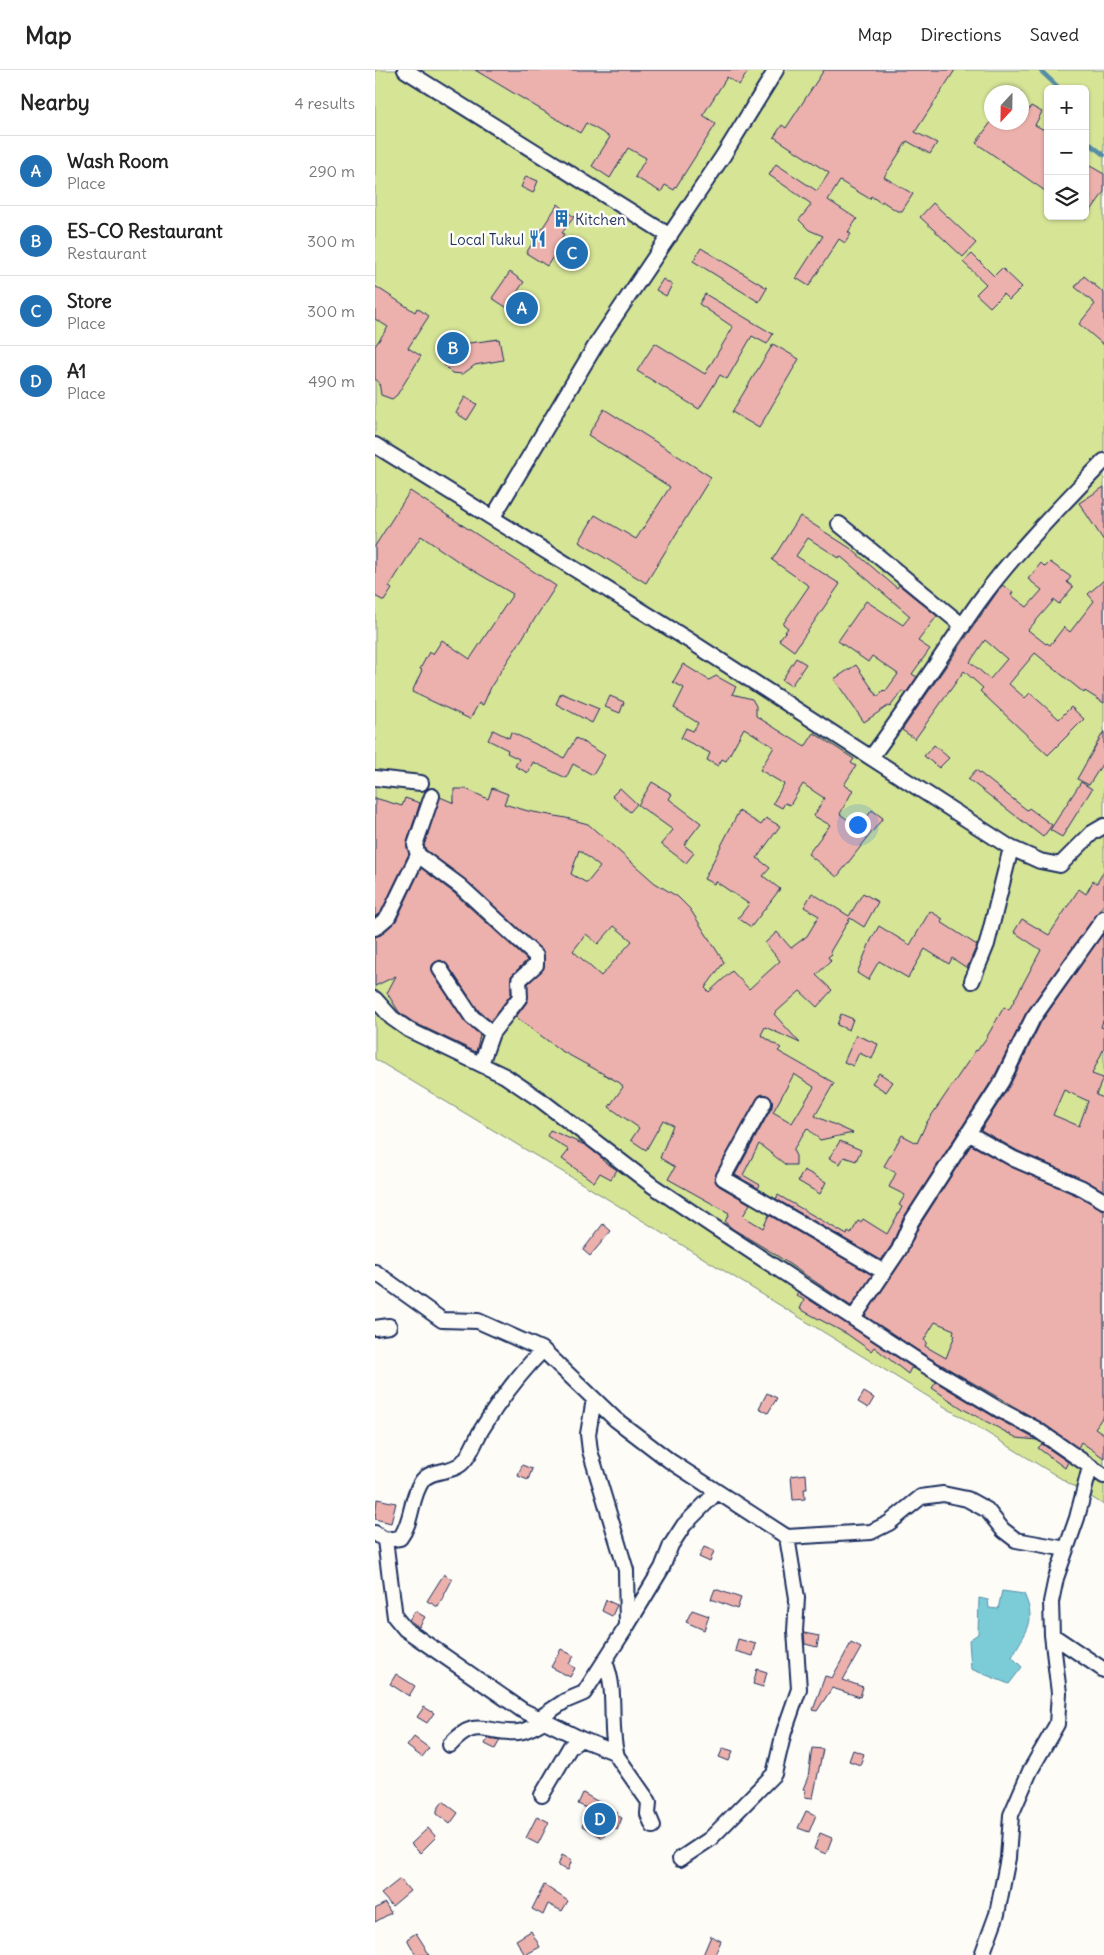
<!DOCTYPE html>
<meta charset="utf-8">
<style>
:root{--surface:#fff;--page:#f6f6f6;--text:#222;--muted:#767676;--line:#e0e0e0;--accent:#1f6fb2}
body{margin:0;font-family:Delius,sans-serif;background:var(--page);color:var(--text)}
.controls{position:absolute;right:15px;top:15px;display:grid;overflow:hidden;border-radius:8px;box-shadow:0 1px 4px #0004}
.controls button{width:45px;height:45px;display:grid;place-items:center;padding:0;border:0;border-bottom:1px solid var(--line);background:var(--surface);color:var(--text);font:25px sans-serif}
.compass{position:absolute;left:609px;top:15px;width:45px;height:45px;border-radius:50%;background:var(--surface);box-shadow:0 1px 4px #0004;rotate:202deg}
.you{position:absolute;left:482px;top:754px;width:18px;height:18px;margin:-12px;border:4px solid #fff;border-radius:50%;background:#1a73e8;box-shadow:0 0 0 8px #1a73e833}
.badge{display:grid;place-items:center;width:32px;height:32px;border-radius:50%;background:var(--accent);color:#fff;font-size:16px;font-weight:700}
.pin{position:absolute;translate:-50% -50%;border:2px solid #fff;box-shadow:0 1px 5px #0006}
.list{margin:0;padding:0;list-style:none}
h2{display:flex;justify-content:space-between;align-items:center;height:65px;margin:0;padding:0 20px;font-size:21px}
h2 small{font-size:16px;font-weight:400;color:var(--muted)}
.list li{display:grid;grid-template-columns:32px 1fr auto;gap:15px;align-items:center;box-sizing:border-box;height:70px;padding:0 20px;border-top:1px solid var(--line)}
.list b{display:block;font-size:19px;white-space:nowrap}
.list p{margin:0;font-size:16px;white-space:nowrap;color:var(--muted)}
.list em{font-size:16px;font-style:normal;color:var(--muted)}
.icon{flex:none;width:28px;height:28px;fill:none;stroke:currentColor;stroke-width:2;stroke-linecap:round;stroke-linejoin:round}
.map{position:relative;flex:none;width:729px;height:1885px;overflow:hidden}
header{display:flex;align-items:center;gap:30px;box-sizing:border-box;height:70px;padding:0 25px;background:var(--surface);border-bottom:1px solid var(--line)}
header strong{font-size:24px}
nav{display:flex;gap:28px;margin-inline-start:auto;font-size:18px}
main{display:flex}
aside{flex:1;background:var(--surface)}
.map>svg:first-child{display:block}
.green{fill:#d6e496;stroke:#788a7a;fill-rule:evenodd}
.water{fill:#7cccd8;stroke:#558da7}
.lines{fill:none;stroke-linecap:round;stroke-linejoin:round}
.stream{stroke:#558da7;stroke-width:4.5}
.building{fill:#ecb1ac;stroke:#1b2f5e;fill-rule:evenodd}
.minor-casing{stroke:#1b2f5e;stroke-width:18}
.minor{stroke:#fdfcf7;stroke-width:14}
.labels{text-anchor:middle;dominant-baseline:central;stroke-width:5;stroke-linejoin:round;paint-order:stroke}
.poi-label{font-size:15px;fill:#1b2f5e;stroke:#fdfcf7;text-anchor:start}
</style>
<header>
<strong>Map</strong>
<nav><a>Map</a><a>Directions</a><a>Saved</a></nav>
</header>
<main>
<aside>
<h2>Nearby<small>4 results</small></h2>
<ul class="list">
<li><span class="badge">A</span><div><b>Wash Room</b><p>Place</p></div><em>290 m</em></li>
<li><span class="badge">B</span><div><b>ES-CO Restaurant</b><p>Restaurant</p></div><em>300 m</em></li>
<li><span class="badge">C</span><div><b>Store</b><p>Place</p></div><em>300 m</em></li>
<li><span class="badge">D</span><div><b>A1</b><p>Place</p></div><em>490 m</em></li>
</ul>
</aside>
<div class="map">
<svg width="729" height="1885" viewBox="0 0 729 1885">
<rect width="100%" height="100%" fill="#fdfcf7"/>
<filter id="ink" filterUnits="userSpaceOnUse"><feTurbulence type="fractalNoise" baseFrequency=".02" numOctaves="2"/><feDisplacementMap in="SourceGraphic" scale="10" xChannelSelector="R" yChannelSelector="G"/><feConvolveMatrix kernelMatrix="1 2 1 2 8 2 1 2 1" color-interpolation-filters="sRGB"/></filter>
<g filter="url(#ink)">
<path class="green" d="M0,0H729V1435L226,1125L0,989ZM673,19H710V146H673ZM616,22H646V52H616Z"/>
<path class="water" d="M627,1521L649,1524C663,1554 650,1561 637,1587L647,1597L634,1614L596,1599L594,1570L603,1564L604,1528L613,1530L614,1538L623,1539Z"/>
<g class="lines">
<path class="stream" d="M665,0L685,19
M710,70L729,85"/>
</g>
<path class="building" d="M100,0H374L364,15L352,7L328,45L341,54L299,120L290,115L286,122L260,107L271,88L253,78L235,108L217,96L235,67L211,53L205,63Z
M449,0H580L540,62L562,73L555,84L532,71L509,107L538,124L527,141H522L507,131L506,133L496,126L495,129L465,111L453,130L482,149L473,162L476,164L470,173L464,169L434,216L421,208L448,166L434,160L424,150L436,135L435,133L394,105L401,94L442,121L454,103L399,67L407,55L411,58Z
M656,36L667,42L660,55L673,62V123L601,73L616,52H646V37L653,41Z
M710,93L729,104V122L710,149Z
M151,106L163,111L158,123L146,117Z
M558,133L601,173L588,187L545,147Z
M183,134L199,147L187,163L189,164L186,170L203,179L198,190L181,182L172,196L151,183Z
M326,178L392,218L384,232L318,191Z
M597,184L619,206L627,198L647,217L634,230L628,224L615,237L601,224L611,214L588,192Z
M135,202L149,212L140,225L156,233L148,248L117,228Z
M709,206L729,223V275L704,254L720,234L700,217Z
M288,209L297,215L291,226L281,220Z
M0,216L40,242L42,238L54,246L33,278L46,286L22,325L17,329L6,325L4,312L0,309V276L13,257L0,249Z
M330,224L398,264L392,274L377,266L352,309L345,305L324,339L262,301L280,273L330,304L358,257L324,234Z
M124,269L128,290L100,295L88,304L77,303L69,295L68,284L70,278L79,272L84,270L94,273Z
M398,274L424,289L384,358L357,342Z
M90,327L102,334L92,350L81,343Z
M229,339L336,407L271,513L204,472L220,445L261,469L295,417L213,365Z
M729,417V471L704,433Z
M35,421L181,516L117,615L108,635L104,633L95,649L37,622L47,600L45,599L54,582L58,584L67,570L95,589L138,524L87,494L46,466L14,517L17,519L9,531L0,526V476Z
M425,446L475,478L503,502L522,518L524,515L562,546L543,571L555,579L537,604L542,607L531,623L527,621L515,637L513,636L489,652L459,609L481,595L503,627L508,620L510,622L523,604L497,586L493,592L463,571L491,531L528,555L535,546L465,486L464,488L433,468L421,486L465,514L419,581L404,570L413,558L408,554L434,516L397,490Z
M675,492L696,507L692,512L698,517L684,534L679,530L653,560L671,574L672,573L675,575L689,557L695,562L719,531L713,524L729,510V633L710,621L709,623L660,583L634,614L650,628L655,623L684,649L696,637L709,649L673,685L605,621L608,618L589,601L540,669L527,660L627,515L638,522L636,525L652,537L667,520L653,509L666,493L670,497ZM610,570L632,589L615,609L595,592Z
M421,588L431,594L416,616L407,610Z
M308,594L334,610L341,606L361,617L357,624L377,629L381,636V646L430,677L439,663L479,689L476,693L481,696L469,715L478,720L465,744L484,758L497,740L508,748L462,807L433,784L455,755L439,746L449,728L428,714L415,735L410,733L407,738L398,733L409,714L385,700L399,677L369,658L351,691L347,689L343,696L332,690L335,683L306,668L311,658L318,661L323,653L299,638L309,618L298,612Z
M186,623L224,639L217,653L181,634Z
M235,626L249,632L245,643L230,637Z
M118,660L134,668L136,662L189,688L201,668L230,685L218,705L198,694L191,708L158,692L153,703L140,696L144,689L132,683L133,680L113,670Z
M729,661V691L714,715L702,709Z
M559,675L574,688L564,698L549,686Z
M601,700L652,740L654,738L677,755L668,767L593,709Z
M277,712L297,724L294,729L326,753L309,775L319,783L311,793L286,774L298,760L263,735Z
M706,712L717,719L687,767L675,760Z
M117,718L133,724L129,734L153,741L191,748L213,754L280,813L303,827L315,839L349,892L330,918L334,922L357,901L374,919L405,891L390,873L402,862L416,878L432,866L444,846L429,837L437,823L474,846L488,823L503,832L489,857L475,848L455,882L457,884L453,887L456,891L441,905L457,920L442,937L425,921L399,944L425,973L390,957L386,965L406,978L403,981L459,1013L440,1046L478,1063L445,1070L432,1058L418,1080L421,1086V1095H411L384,1074L368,1105L385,1115L383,1118L360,1105L397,1037L396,1028L389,1024L385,1025L339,1108L344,1116L375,1134L368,1146L388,1158L394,1145L497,1205L476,1236L398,1183L358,1159L350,1152L354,1143L293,1109L300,1097L285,1088L298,1055L288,1050L271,1080L256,1070L264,1058L234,1037L248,1017L245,1013L185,980L141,947L152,932L153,914L169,898V882L91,810L51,780L49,775L65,727L79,733V719H91L113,729ZM204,780L225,797L212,813L196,804ZM239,856L257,871L226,906L198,881L211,864L223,874ZM419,1004L439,1017L417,1053L398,1042Z
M245,718L262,734L255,742L237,726Z
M0,728L27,736L30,728L45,733L32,772L34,784L6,842L0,847Z
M364,741L386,755L391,748L405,756L382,788L395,798L388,806L405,819L376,857L363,848L374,834L340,811L339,814L329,809Z
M46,798L79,823L152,890L136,906V924L116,951L104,941L72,894L65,890L57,895L58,904L90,952L105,965L101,982L38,952L24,942L12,923L21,906L0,916V867L6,865L21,851Z
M729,801V834L651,943L619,1007L529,1147L516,1176L506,1190L401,1129L403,1125L472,1165L473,1162L476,1164L483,1151L486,1152L488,1149L512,1164L527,1137L524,1135L530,1125L514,1117L521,1103L509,1096L527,1065L542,1073L552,1052L601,980L602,981L610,970L629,937L634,940L666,880L639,862L647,849L674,865L704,819L711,824L718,811L722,813Z
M555,841L568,849L566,852L602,875L592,898L577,888L574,894L550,879L533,908L504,891L493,910L482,903L496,870L504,856L535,875Z
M728,864L729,948L726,957L729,958V978L717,1004L728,1008L721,1025L729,1028V1121L710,1110L643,1081L606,1060L635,1015L666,952ZM689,1020L713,1031L704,1056L678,1045Z
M466,944L478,949L474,960L462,955Z
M481,965L503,974L497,989L484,983L478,996L469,992Z
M504,1003L518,1012L511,1022L497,1013Z
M175,1060L212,1076L228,1089L227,1090L242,1100L236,1109L225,1103L219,1112L187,1089L194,1080L172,1066Z
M465,1071L486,1080L481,1091L469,1087L465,1094L454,1088Z
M596,1075L636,1097L703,1126L729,1140V1345L720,1358L729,1364V1388L706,1372L703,1378L666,1352L553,1287L490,1246L531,1185L544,1156ZM560,1252L579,1260L578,1264L580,1265L571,1288L550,1276L552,1272L549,1270Z
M429,1100L451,1112L445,1124L423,1111Z
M228,1154L236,1161L215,1186L208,1180Z
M423,1222L540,1299L536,1298L533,1304L499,1277L496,1281L472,1264L425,1239L429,1230L421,1225Z
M561,1312L621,1348L662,1370L642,1368L588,1339L557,1318Z
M489,1322L499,1328L493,1338L483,1332Z
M392,1323L402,1328L393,1343L384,1338Z
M667,1374L693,1392L690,1398L663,1378Z
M147,1395L157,1399L153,1410L143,1406Z
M431,1404L432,1419H429L430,1429L418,1430L416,1406Z
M2,1429L21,1433L16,1453L0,1449Z
M329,1477L339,1481L335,1492L324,1487Z
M69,1504L77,1510L63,1537L52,1531Z
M340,1519L366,1528L362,1539L336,1529Z
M231,1530L242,1535L237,1546L227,1541Z
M317,1540L334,1546L329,1560L311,1552Z
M40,1541L50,1547L44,1557L34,1550Z
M429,1563L444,1566L442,1577L430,1574Z
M363,1569L381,1574L378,1586L360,1581Z
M476,1573L486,1578L468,1610L488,1617L485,1627L457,1618L442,1641L438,1640L450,1606L457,1608Z
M186,1579L199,1586L194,1594L200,1598L195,1607L176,1597Z
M382,1599L392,1602L388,1617L378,1614Z
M21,1604L40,1616L34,1626L15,1614Z
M49,1637L59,1643L52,1653L42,1647Z
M39,1667L54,1678L47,1687L32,1676Z
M113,1668L125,1670L120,1679L110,1674Z
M348,1678L358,1681L354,1691L344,1687Z
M437,1678L448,1679L438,1728L429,1727L431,1720L428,1719L433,1707Z
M478,1680L489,1684L485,1695L474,1691Z
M208,1723L243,1743L241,1745L247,1748L242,1760L235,1756L228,1768L207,1756L216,1740L203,1734Z
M68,1731L83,1743L75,1754L62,1744V1740Z
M431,1741L441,1745L434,1762L423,1758Z
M162,1746L174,1752L163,1774L151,1768Z
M53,1758L61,1767L45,1783L36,1774Z
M445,1763L457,1768L451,1784L439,1779Z
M187,1785L197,1790L193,1800L183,1796Z
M25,1809L35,1821L17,1836L6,1824Z
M169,1815L193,1831L187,1841L173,1834L168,1845L157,1839Z
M10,1833L16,1843L0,1852V1839Z
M156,1861L165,1877L150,1885L141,1870Z
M41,1863L50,1877L54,1885H41L32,1869Z
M336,1866L346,1871L340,1885H328Z"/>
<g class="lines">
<defs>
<path id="minor" d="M30,0L295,166
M0,375L312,569L636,778L665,791L685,795L717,763L729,756
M118,447L222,273L348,86L401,0
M464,454L588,556
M497,686C534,636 567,584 603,533C640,482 686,436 729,391
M0,708L46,713
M43,785L40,775L57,726
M0,858L13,847L43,785L85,816L161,886V895L144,910L145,927L117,963L106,994
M65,899L97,947L117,963
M597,911L612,874L636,778
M0,929L17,948L34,960L130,1006L167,1031L278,1116L339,1157L548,1294L625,1340L661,1359L729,1406
M389,1033L348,1108L509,1202
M593,1063L639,1089L707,1118L729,1131
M0,1202L67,1250L103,1251L168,1280L240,1349L295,1391L412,1467L496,1462L514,1453L546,1427L568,1424L592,1429L612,1440L628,1460L641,1470L691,1479
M479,1247L524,1180L536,1152L627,1011L658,948L729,848
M0,1258L14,1256
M715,1397L702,1448L681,1508L676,1532L677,1565L729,1600
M0,1463L10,1470L25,1468C38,1451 35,1428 47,1411C57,1398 77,1404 88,1392C97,1383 100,1370 107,1359C124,1331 145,1303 168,1280
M10,1470L20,1547L30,1559L147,1640L206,1669L239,1682L274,1732L273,1744L278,1756
M252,1556L287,1498L296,1475L309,1455L340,1424
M230,1592C243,1622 233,1656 242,1686
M166,1647L190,1631L209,1623L252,1556L251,1500L215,1381L213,1364L219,1329
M75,1675C102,1645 111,1665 143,1662C153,1661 162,1654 172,1650
M167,1725L195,1677L206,1669
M305,1789L335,1769L399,1704L409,1662L424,1619L420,1561L422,1528L412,1467
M607,1885L622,1844L633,1788L636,1745L655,1701L682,1654L684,1623L677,1565"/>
</defs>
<use href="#minor" class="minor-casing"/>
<use href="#minor" class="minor"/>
</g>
</g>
<defs>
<symbol id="building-bare" viewBox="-9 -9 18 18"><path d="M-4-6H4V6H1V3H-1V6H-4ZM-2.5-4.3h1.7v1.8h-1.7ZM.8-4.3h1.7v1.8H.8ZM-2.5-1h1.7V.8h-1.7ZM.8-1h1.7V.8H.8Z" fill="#1f6fb2" stroke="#fdfcf7" stroke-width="2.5" paint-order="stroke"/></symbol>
<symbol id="restaurant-bare" viewBox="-9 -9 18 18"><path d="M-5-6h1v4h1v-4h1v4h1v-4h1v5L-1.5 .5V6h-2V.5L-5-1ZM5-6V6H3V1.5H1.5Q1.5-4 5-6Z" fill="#1f6fb2" stroke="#fdfcf7" stroke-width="2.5" paint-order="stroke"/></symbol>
</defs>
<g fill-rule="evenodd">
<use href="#building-bare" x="174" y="136" width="25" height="25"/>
<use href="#restaurant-bare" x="150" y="156" width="25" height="25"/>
</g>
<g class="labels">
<g class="poi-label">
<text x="200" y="149">Kitchen</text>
<text x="149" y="169" text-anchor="end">Local Tukul</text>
</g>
</g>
</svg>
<div class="controls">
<button>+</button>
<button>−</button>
<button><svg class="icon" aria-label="layers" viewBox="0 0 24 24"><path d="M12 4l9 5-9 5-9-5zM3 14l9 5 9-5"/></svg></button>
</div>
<svg class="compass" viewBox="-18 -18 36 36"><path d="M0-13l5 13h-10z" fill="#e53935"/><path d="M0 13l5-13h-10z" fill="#767676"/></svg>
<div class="you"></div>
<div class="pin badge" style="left:147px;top:238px">A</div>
<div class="pin badge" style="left:78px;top:278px">B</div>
<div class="pin badge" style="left:197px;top:183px">C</div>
<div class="pin badge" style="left:225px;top:1749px">D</div>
</div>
</main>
